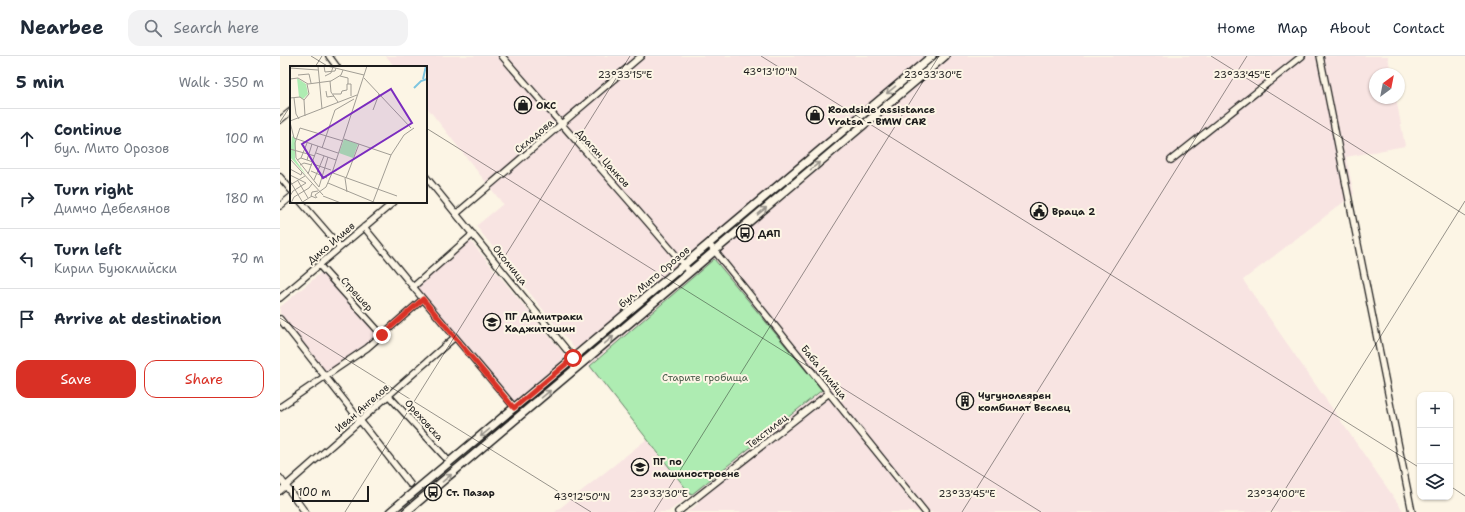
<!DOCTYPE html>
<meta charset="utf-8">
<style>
:root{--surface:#fff;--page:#f2f2f3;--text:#1f2937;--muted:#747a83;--line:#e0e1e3;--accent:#d93025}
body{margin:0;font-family:"Shantell Sans",sans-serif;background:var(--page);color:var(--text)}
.controls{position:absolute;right:12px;bottom:12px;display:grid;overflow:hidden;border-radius:8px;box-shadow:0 1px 3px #0004}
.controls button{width:36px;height:36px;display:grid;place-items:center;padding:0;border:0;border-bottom:1px solid var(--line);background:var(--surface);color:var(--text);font:20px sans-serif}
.compass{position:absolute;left:1089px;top:12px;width:36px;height:36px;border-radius:50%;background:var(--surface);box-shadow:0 1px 3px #0004;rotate:32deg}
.scale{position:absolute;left:12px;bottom:10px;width:77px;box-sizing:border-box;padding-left:4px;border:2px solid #1c1c1c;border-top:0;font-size:11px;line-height:14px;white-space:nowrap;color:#1c1c1c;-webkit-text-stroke:3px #fcf5e5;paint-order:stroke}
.stop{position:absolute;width:12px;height:12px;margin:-9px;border:3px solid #d93025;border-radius:50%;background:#fff}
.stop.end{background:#d93025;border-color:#fff;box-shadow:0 1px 4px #0008}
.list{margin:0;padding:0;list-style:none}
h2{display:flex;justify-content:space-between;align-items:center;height:52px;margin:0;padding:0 16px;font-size:17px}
h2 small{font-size:13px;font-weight:400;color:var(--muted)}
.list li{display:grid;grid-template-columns:26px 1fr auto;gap:12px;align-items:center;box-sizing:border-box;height:60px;padding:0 16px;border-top:1px solid var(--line)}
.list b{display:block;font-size:15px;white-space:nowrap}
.list p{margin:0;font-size:13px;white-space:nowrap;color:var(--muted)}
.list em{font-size:13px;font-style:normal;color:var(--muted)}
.actions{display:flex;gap:8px;padding:12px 16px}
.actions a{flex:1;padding:9px 0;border:1px solid var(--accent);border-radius:12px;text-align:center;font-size:14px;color:var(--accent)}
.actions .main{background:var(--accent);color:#fff}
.icon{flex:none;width:22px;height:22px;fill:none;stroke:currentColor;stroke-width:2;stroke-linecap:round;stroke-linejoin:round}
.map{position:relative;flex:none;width:1185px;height:456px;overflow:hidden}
header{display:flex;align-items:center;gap:24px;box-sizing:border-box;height:56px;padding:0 20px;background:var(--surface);border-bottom:1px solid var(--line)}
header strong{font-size:19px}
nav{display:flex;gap:22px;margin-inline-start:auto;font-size:14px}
.search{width:280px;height:36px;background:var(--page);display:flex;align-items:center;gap:10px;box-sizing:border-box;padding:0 14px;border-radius:12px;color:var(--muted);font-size:15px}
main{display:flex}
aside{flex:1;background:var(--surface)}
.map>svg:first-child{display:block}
.built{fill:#f8e4e2}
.green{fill:#aeecb2;stroke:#658467}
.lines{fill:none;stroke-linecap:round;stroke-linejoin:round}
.minor-casing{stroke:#1c1c1c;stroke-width:8}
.major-casing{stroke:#1c1c1c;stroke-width:10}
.minor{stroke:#fcf5e5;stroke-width:5.5}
.major{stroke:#fcf5e5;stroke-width:7}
.oneway{stroke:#97938b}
.route{stroke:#d93025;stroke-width:5}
.ticks{fill:none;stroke:#1c1c1c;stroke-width:1;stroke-opacity:0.45}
.labels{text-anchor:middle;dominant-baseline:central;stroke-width:4;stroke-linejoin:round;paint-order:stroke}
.poi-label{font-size:10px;font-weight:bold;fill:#1c1c1c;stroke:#fcf5e5;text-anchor:start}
.street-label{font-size:10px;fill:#1c1c1c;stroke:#fcf5e5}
.park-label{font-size:10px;fill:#485a49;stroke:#fcf5e5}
.inset-river{fill:none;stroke:#7ec5df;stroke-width:2}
.inset-road{fill:none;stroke:#a29e95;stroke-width:1}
.view{fill:#7b2cbf;fill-opacity:0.15;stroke:#7b2cbf;stroke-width:2}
.inset-edge{fill:none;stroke:#1c1c1c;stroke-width:2}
.ticks-label{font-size:10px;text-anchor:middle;fill:#1c1c1c;stroke:#fcf5e5;stroke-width:4;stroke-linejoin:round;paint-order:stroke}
</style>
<header>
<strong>Nearbee</strong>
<div class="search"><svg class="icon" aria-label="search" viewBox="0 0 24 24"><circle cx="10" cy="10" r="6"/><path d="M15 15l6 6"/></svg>Search here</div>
<nav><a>Home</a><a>Map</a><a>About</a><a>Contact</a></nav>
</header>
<main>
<aside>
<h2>5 min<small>Walk · 350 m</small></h2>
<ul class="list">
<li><svg class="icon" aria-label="ahead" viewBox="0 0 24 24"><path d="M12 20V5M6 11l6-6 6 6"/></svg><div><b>Continue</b><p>бул. Мито Орозов</p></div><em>100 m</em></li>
<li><svg class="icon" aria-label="right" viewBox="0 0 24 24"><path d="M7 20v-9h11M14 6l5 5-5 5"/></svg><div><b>Turn right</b><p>Димчо Дебелянов</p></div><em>180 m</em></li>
<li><svg class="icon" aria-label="left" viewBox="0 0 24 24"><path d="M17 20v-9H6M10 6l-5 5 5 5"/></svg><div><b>Turn left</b><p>Кирил Буюклийски</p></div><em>70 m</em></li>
<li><svg class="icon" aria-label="arrive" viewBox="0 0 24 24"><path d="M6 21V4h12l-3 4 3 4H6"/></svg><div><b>Arrive at destination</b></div></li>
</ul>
<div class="actions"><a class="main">Save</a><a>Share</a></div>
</aside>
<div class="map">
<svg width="1185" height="456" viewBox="0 0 1185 456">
<rect width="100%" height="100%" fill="#fcf5e5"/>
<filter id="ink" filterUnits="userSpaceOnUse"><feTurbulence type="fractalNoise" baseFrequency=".025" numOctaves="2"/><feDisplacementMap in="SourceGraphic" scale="8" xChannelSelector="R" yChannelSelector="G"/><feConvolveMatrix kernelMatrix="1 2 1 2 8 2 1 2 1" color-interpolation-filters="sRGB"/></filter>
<g filter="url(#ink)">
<path class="built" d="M106,0H1108L1111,18H1095V42H1116L1125,90L1066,101L1074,138L963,224L1124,456H407L418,448L411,439L388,456H275L367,383L196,170L223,148L146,50V11H115Z
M189,183L288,303L235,348L135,228Z
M42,216L98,279L46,317L0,257V251Z"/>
<path class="green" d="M434,203L542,334L411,439L310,310Z"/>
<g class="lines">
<defs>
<path id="minor" d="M49,0L57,11
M222,0C284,72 349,143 410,216
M1040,0L1132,456
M0,64L11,55
M891,104L1022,0
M0,121L11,134
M146,121L299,309
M21,146L60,191
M0,150L11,141
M176,158L361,0
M84,171L143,243L235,352
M429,188L645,456
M39,209L102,279
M133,231L193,178
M0,242L114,146
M0,263L130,428
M109,340L165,401
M0,351L87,292L143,243
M0,422L25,456
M0,435L175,281
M398,456L549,337"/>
<path id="major" d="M110,456L652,0
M126,456L665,0"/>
</defs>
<use href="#minor" class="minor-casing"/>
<use href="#major" class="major-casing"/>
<use href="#minor" class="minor"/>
<use href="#major" class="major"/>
</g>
<defs><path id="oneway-shaft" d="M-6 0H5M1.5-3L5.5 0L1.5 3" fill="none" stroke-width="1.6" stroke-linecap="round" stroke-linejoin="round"/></defs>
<g class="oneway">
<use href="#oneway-shaft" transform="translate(611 34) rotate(140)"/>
<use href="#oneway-shaft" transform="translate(535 110) rotate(-40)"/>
<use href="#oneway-shaft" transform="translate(482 155) rotate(-40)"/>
<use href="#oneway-shaft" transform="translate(329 284) rotate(-40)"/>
<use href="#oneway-shaft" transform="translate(266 338) rotate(-40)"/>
<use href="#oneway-shaft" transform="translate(205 377) rotate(140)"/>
<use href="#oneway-shaft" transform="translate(167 422) rotate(-40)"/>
</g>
</g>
<g class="lines" filter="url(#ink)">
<path class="route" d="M102,279L143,243L234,352L293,302"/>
</g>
<path class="ticks" d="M31,0L49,11M481,0L1140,412M931,0L1185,159M35,11L42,0M0,66L11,49M146,72L761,456M0,262L311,456M1170,430L1185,440M65,456L350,0M374,456L659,0M682,456L967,0M991,456L1185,145"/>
<defs>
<symbol id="shop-ring" viewBox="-11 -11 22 22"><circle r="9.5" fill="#fcf5e5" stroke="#1c1c1c" stroke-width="1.5"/><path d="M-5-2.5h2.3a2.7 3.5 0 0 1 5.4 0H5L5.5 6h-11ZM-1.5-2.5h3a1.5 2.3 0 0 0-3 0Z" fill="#1c1c1c"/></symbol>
<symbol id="civic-ring" viewBox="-11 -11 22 22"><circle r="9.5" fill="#fcf5e5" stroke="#1c1c1c" stroke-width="1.5"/><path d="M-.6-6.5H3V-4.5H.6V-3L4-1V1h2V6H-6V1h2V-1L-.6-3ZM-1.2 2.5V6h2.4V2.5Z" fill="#1c1c1c"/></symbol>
<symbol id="bus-ring" viewBox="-11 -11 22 22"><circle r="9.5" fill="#fcf5e5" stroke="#1c1c1c" stroke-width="1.5"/><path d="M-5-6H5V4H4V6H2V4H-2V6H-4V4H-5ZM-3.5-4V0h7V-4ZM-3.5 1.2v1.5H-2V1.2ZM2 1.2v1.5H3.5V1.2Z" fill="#1c1c1c"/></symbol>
<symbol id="school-ring" viewBox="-11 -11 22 22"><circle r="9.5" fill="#fcf5e5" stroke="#1c1c1c" stroke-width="1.5"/><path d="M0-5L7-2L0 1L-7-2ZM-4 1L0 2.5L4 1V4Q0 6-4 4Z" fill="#1c1c1c"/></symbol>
<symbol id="building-ring" viewBox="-11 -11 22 22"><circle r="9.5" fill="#fcf5e5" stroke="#1c1c1c" stroke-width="1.5"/><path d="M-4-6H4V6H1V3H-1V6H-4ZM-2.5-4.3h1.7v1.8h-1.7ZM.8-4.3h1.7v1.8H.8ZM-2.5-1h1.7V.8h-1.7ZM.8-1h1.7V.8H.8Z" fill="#1c1c1c"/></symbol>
</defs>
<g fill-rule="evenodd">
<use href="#shop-ring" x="233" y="39" width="20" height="20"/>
<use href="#shop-ring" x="525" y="49" width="20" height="20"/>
<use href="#civic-ring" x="749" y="145" width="20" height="20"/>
<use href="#bus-ring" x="455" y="167" width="20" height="20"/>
<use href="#school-ring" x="202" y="256" width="20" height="20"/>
<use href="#building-ring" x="675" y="335" width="20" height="20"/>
<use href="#school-ring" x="350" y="401" width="20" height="20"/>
<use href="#bus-ring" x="143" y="426" width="20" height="20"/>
</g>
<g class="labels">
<g class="poi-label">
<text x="256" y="49">OKC</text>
<text x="548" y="53">Roadside assistance<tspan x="548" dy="12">Vratsa - BMW CAR</tspan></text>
<text x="772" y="155">Враца 2</text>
<text x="478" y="177">ДАП</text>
<text x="225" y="260">ПГ Димитраки<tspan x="225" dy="12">Хаджитошин</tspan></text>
<text x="698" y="339">Чугунолеярен<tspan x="698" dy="12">комбинат Веслец</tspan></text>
<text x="373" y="405">ПГ по<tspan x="373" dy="12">машиностроене</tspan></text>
<text x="166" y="436">Ст. Пазар</text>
</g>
<g class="street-label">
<text transform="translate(254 80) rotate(-40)">Складова</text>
<text transform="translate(323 102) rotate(48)">Драган Цанков</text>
<text transform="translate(51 187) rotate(-40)">Дико Илиев</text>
<text transform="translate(230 209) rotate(51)">Околчица</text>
<text transform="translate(374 221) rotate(-40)">бул. Мито Орозов</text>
<text transform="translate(77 238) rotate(48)">Стрешер</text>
<text transform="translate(544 316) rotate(51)">Баба Илийца</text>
<text transform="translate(82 352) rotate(-41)">Иван Ангелов</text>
<text transform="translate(144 364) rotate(48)">Ореховска</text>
<text transform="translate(487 375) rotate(-38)">Текстилец</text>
</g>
<g class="park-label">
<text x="425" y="321">Старите гробища</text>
</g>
</g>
<g transform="translate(10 10)">
<rect width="137" height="137" fill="#fcf5e5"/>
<path d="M7,12L16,18L18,28L13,33L9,31ZM2,70L6,73L5,93L16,109L0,91ZM54,73L68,78L63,92L49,87Z" fill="#aeecb2"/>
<path class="inset-river" d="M133,13L136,0M124,22L131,15L137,13"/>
<path class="inset-road" d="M28,0L32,43M34,0L35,6L45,5L46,2M37,0L74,9M0,2L28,4M8,9L19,8L21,17M35,10L41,7L43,1M50,10L58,12V18M74,12L121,62M0,13L8,12L18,18L41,15L51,9L53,4M40,15L41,26L48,36M36,25L37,31L44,30M43,28H51L52,25L57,24V18H61V30M0,32L10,31L14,34M4,32L6,48L9,53M83,44L89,28M15,50L14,34L19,28L17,18M0,55L67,29M0,56L4,72L48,87M10,62L5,77L6,92L29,121M10,62L53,75M54,73L101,89M32,82L45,44L64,33M0,83L25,90M26,87L46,94M11,92L17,77M0,93L33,129M7,94L11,92L23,96M17,94L22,78M23,98L41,104M10,99L14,97L22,99M0,103L11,109L12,106M21,105L37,112M43,107L107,130M18,108L28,80M0,109L16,117M55,112L57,126M56,112L69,78M24,114L34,90M0,115L13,137M8,115L18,132M38,117L86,137M0,119L15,110M29,121L38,91M0,130L3,125L16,117M33,130L51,137M26,132L21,130L22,126L28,125M27,132L25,129L36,121L42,107L77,0M83,136L101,89L114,69L124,62M1,137L4,131L19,122L22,118M11,137L22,130"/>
<path class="view" d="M101,23L122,57L33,112L12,78Z"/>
<rect width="137" height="137" class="inset-edge"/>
</g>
<g class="ticks-label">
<text x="490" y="19">43°13'10"N</text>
<text x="345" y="22">23°33'15"E</text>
<text x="653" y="22">23°33'30"E</text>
<text x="962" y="22">23°33'45"E</text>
<text x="379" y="441">23°33'30"E</text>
<text x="687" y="441">23°33'45"E</text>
<text x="996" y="441">23°34'00"E</text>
<text x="302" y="444">43°12'50"N</text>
</g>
</svg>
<div class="controls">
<button>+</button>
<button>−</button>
<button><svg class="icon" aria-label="layers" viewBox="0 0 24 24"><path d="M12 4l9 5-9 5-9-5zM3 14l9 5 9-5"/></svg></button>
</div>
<svg class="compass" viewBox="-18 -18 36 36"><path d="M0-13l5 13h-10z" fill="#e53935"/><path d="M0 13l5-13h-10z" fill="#747a83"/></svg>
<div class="scale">100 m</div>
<div class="stop" style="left:293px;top:302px"></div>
<div class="stop end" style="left:102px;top:279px"></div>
</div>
</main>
